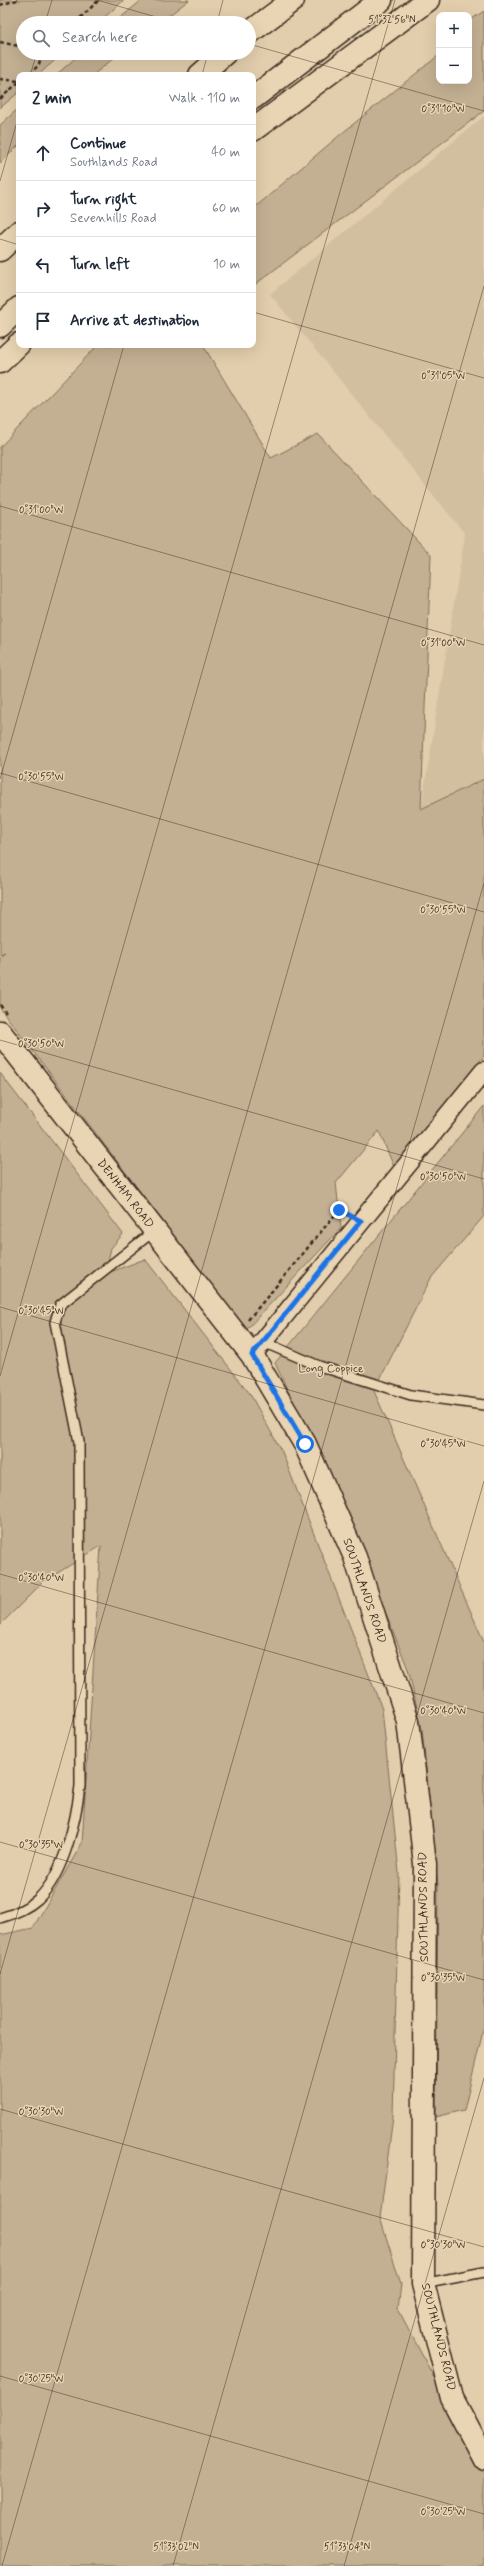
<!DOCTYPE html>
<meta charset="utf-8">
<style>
:root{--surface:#fff;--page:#f6f6f7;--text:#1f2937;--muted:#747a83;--line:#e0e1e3}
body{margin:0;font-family:Mynerve,sans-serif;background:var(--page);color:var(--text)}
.controls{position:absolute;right:12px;top:12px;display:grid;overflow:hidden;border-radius:8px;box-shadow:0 4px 16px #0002}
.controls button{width:36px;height:36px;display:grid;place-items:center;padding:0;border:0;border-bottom:1px solid var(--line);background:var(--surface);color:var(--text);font:20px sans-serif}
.stop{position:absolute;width:12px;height:12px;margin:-9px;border:3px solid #1a73e8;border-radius:50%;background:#fff}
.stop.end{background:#1a73e8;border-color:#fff;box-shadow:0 1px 4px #0008}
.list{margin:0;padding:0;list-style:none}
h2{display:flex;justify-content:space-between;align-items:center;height:52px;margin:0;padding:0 16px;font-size:17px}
h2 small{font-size:13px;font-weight:400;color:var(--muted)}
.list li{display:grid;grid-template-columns:26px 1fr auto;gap:12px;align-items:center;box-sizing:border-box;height:56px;padding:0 16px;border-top:1px solid var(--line)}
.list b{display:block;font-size:15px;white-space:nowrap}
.list p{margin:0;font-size:13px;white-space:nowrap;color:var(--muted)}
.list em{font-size:13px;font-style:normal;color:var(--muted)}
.icon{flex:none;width:22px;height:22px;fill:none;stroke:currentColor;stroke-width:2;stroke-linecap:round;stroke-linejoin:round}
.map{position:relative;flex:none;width:484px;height:2566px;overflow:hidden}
.search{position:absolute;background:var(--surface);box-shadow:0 4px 16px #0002;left:16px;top:16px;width:240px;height:44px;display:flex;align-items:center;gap:10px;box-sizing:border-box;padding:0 14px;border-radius:22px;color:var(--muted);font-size:15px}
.panel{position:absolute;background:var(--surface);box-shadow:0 4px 16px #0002;left:16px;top:72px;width:240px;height:276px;border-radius:8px}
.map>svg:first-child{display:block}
.built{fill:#d2bfa0}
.green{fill:#c3b093;stroke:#7f6d58}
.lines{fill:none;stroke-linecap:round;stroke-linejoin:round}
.lane-casing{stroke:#3b2a1e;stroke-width:12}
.street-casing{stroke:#3b2a1e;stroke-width:21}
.primary-casing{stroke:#3b2a1e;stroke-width:25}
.highway-casing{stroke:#3b2a1e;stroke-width:25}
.path{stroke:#3b2a1e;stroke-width:2.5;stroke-dasharray:4 3;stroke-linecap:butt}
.lane{stroke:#e9d5b3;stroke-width:9}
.street{stroke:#e9d5b3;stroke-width:18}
.primary{stroke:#e9d5b3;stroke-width:22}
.highway{stroke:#e9d5b3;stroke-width:22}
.route{stroke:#1a73e8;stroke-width:5}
.ticks{fill:none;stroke:#3b2a1e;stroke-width:1;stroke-opacity:0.45}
.labels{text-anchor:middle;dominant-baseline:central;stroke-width:3;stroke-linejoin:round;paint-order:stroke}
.street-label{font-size:12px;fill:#3b2a1e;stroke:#e9d5b3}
.park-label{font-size:12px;fill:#4f3e30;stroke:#e9d5b3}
.ticks-label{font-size:10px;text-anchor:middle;fill:#3b2a1e;stroke:#e9d5b3;stroke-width:3;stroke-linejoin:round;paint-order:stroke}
</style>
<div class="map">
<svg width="484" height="2566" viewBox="0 0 484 2566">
<rect width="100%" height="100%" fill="#e2cead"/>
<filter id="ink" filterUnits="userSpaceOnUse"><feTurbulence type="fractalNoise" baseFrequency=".025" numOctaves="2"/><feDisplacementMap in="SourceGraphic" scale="8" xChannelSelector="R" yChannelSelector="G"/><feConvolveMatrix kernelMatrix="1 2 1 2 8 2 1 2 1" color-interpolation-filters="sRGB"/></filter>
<g filter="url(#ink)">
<path class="built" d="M484,116V779L421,810L465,534L270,294Z"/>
<path class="green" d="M0,0H124L98,23H23V53H63L38,75H19V92L0,108Z
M142,0H189L159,23H114Z
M484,11V111L253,286V209L341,134L439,55V81H469V21Z
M81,53H120L93,75H56Z
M19,108V145L0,163V125Z
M98,345H203L271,458L318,434L431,555L421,809L484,779V1056L394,1167L379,1131L336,1183L341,1228L246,1330L0,1008V957L5,953L0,955V447Z
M0,1073L123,1234L111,1248L105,1274L145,1259L250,1394L282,1452L382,1709L399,1873L393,2116L380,2218L401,2284L398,2309L484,2473V2566H0V1935L33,1928L82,1843L101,1546L43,1582L0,1625Z
M484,1106V1216L431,1278L374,1391L484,1642V2027L464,2110L436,2117L438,1885L422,1729L408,1669L356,1538L275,1363Z"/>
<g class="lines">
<defs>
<path id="lane" d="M263,1342L319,1366L411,1395L484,1405
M0,1918C14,1914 27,1909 38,1899C64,1874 76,1821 80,1786L79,1442L55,1322L60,1305L154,1231
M423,2284L484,2272"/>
<path id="street" d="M252,1355L484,1071"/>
<path id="primary" d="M0,1032L252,1355L305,1444L355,1557L408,1721L425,1864L423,2284L452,2398L484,2459"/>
<path id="highway" d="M249,33L293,0
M200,75L225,53
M253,98L381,0
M253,130L428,0
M0,250L19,232
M0,326L19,308
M0,362L19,344"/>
</defs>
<use href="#lane" class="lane-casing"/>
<use href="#street" class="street-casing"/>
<use href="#primary" class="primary-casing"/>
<use href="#highway" class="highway-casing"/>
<path class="path" d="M0,5L17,0
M75,23L99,0
M0,42L23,47
M30,75L39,64L42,53
M0,79L19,81
M0,99L19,82
M0,1005L6,1013
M248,1320L339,1210L345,1213"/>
<use href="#lane" class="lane"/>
<use href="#street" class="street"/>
<use href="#primary" class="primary"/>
<use href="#highway" class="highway"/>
</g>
</g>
<g class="lines" filter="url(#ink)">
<path class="route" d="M305,1444L252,1355L361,1221L339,1210"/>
</g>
<path class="ticks" d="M97,0L177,23M45,23L52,0M217,23L223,0M249,44L484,111M30,75L37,53M202,75L208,53M0,181L19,115M0,239L19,245M253,312L484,378M0,506L484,645M0,773L484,912M0,779L124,345M0,1040L484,1179M0,1307L484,1446M0,1376L395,0M0,1574L484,1713M0,1842L484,1980M0,1974L484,286M0,2109L484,2247M0,2376L484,2514M2,2566L484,883M173,2566L484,1481M344,2566L484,2078"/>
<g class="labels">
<g class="street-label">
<text transform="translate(125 1194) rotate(52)">DENHAM ROAD</text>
<text transform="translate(364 1591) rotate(71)">SOUTHLANDS ROAD</text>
<text transform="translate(424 1907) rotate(-91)">SOUTHLANDS ROAD</text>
<text transform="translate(438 2337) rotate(76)">SOUTHLANDS ROAD</text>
</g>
<g class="park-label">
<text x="331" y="1369">Long Coppice</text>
</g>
</g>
<g class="ticks-label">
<text x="392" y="23">51°32'56"N</text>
<text x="443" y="112">0°31'10"W</text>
<text x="443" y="379">0°31'05"W</text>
<text x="41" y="513">0°31'00"W</text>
<text x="443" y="646">0°31'00"W</text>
<text x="41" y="780">0°30'55"W</text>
<text x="443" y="913">0°30'55"W</text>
<text x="41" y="1047">0°30'50"W</text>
<text x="443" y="1180">0°30'50"W</text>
<text x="41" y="1314">0°30'45"W</text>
<text x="443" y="1447">0°30'45"W</text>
<text x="41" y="1581">0°30'40"W</text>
<text x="443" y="1714">0°30'40"W</text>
<text x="41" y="1848">0°30'35"W</text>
<text x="443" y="1981">0°30'35"W</text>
<text x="41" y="2115">0°30'30"W</text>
<text x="443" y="2248">0°30'30"W</text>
<text x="41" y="2382">0°30'25"W</text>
<text x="443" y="2515">0°30'25"W</text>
<text x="176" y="2550">51°33'02"N</text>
<text x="347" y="2550">51°33'04"N</text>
</g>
</svg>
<div class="controls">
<button>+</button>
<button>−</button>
</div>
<div class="stop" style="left:305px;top:1444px"></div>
<div class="stop end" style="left:339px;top:1210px"></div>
<div class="search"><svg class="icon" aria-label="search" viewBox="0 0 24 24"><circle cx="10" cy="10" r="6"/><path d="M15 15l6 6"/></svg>Search here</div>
<section class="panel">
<h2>2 min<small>Walk · 110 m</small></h2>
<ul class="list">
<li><svg class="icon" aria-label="ahead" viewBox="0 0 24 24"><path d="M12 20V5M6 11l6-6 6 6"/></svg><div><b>Continue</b><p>Southlands Road</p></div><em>40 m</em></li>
<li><svg class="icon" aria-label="right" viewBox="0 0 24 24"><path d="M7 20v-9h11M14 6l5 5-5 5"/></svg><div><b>Turn right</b><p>Sevenhills Road</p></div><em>60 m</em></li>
<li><svg class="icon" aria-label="left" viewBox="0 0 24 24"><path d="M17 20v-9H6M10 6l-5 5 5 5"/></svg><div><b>Turn left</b></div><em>10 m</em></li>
<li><svg class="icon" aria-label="arrive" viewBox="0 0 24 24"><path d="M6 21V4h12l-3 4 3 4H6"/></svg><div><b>Arrive at destination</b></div></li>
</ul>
</section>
</div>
